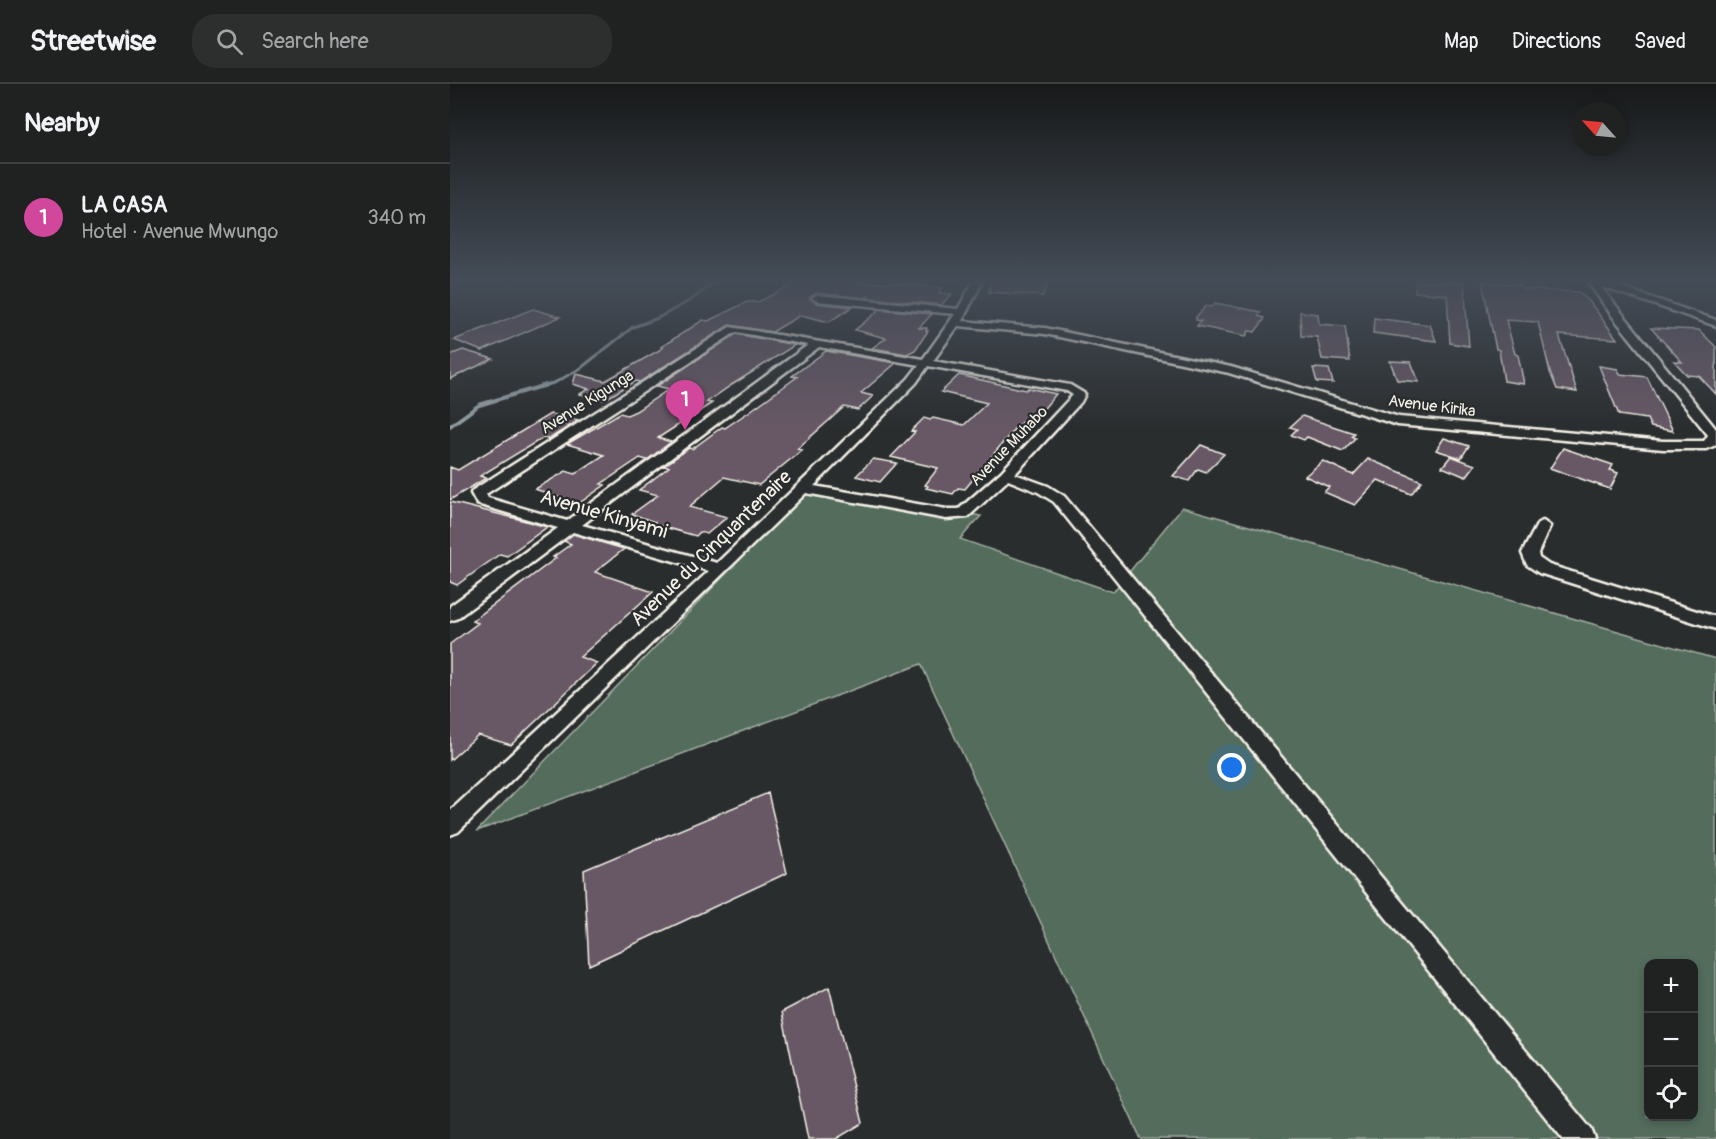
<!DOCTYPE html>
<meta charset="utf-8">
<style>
:root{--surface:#202222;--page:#2d2f2f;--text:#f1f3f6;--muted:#a2a4a5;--line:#3d3f40;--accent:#8bbbb9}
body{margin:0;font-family:Pangolin,sans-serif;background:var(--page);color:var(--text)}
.controls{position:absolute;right:18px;bottom:18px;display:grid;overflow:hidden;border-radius:12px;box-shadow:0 3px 9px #0003}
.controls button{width:54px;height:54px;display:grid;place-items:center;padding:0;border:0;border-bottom:2px solid var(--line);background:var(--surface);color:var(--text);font:30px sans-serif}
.compass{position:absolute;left:1122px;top:18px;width:54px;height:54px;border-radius:50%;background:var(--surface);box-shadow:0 3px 9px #0003;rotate:297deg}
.you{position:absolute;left:782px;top:684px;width:21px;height:21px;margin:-15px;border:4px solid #fff;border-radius:50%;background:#1a73e8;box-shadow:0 0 0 9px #1a73e833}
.badge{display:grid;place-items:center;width:39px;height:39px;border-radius:50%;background:var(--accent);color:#fff;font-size:20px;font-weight:700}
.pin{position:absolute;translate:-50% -50px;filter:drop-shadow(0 2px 3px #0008)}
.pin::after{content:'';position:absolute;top:32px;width:21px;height:18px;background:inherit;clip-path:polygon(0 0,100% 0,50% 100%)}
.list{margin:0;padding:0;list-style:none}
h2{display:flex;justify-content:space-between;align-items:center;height:78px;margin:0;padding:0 24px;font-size:26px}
h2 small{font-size:20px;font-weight:400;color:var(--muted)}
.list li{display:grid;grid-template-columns:39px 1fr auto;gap:18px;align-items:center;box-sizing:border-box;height:108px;padding:0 24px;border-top:2px solid var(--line)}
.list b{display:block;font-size:22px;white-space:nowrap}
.list p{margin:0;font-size:20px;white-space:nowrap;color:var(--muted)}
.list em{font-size:20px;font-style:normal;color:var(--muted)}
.icon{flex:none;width:33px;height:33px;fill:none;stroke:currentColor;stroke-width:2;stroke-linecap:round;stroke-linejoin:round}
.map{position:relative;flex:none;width:1266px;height:1055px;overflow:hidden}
header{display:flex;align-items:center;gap:36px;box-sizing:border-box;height:84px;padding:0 30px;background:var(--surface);border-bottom:2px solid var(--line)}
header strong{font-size:28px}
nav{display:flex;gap:33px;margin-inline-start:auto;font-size:21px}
.search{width:420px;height:54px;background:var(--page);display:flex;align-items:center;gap:15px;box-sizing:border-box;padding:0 21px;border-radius:24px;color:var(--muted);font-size:22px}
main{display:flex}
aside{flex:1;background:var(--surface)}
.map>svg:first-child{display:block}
.green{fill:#526c5b;stroke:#a3aea2;stroke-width:1.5;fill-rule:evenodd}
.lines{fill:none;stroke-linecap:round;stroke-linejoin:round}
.stream-far1{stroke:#939fa4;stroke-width:3}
.stream{stroke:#939fa4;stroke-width:4}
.building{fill:#675865;stroke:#f4f1e8;stroke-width:1.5}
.minor-casing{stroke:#f4f1e8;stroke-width:5}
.minor{fill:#2a2d2e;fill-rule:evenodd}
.labels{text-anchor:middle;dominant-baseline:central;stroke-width:4.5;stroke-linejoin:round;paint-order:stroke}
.far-street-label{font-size:16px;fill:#f4f1e8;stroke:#2a2d2e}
.street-label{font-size:20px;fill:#f4f1e8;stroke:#2a2d2e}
</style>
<header>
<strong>Streetwise</strong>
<div class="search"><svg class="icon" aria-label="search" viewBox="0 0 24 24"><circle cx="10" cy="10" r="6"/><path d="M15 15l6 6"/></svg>Search here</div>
<nav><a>Map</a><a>Directions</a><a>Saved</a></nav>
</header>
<main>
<aside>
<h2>Nearby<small></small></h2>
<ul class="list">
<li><span class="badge" style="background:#d1479c">1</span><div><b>LA CASA</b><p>Hotel · Avenue Mwungo</p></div><em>340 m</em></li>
</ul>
</aside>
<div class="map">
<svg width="1266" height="1055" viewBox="0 0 1266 1055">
<rect width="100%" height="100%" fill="#2a2d2e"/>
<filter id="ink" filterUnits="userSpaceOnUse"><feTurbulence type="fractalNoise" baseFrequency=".0167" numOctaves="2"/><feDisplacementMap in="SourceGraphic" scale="12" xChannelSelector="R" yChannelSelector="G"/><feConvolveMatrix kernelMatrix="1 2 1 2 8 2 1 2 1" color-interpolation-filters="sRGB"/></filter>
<g filter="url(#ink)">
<path class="green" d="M361,402L531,432L510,455L663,508L732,423L1266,575V1055H691L471,580L27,747ZM1198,880H1244V1032H1198Z"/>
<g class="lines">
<path class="stream-far1" d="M91,303L106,298L131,284L183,243L208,234L239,217L265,198"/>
<path class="stream" d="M0,342L29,321L96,301"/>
</g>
<path class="building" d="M349,198L442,199L493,204L489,209L502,210L491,221L419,214L418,212L415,214L366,209L360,213L366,219L402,223L379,238L351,231L322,248L279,241L190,298L185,297L154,316L130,310L139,305L123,300L126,290L155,297L213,264L211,263L253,236L258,237L297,218H308Z
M540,198H598L593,212L539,208Z
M966,198H1014L1019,262L1000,259L997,211L965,208Z
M1032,198L1069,201L1072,205L1129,208L1139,217L1167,255L1109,251L1127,308L1107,305L1100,288L1088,238L1056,236L1065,270L1068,271L1074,300L1054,297L1049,266L1046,265Z
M765,219L811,228L808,232L814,234V236L805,248L799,247L796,252L747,242L751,237L746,236V233L756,222L762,223Z
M83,225L110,233L32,267L4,256Z
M427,225L482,230L469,244H477L476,247H478L465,266L457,270L422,264L436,254L405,246L428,227Z
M850,228L868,230L869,240L895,242L900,277L872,275L867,253L851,252Z
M924,234L980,241L986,257L923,249Z
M1201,244L1249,246L1266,263V310L1249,292L1237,291L1224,277L1232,278Z
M286,250L345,261L280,302L257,318L262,319L208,354L221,358L197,376L190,374L151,400L155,401L128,420L85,405L116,387L125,390L154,371L117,360L170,329L177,331L186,327L219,305L207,302Z
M13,266L43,275L0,295V271Z
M376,267L446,279L411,309L423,312L408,326L394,323L347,365L352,366L309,401L274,393L239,423L277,433L257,450L250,448L246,452L203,440L205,438L182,430L208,411L189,406L219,383L214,382L239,364L242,365L272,343L275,344L300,327L347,293L342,292Z
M940,277L961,278L969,298L947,296Z
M1149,282L1168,285L1170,290L1197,293L1223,347L1201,343L1197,335L1169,331Z
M863,284L879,285L883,299L867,298Z
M509,291L576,306L578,304L606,310L590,329L583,328L565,344L515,405L508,404L503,410L476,404L478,402L475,401L488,384L441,373L465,348L461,347L474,334L480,336L483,334L514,341L537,319L491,308Z
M100,330L129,336L99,355L94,353L30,392L36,394L0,416V383L8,386Z
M852,332L904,349L901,352L905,354L893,367L857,353L854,356L841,351L847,345L840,343Z
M994,354L1019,362L1011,374L986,366Z
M751,361L774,370L756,388L748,385L739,397L723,392Z
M1113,364L1163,381L1160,386L1168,389L1160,405L1100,384Z
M1001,372L1025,381L1016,393L992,383Z
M423,375L447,379L430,398L406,392Z
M918,375L972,397L961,410L928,396L905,421L874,408L879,403L855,392L873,377L903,391Z
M0,418L68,435L97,443L57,472L50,470L7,501L0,498Z
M123,450L174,465L145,488L203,508L130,573L147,579L61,661L28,651L0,676V560L28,539L22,537L106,474L103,473L121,460L114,457Z
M318,709L337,789L139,881L134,786Z
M379,903L413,1039L386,1055H358L332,928Z"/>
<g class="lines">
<defs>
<path id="minor" d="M523,198H532L512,237L595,244L781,283L949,333L1213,357H1254L1258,351L1163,233L1138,198H1157L1266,236V242L1150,202L1266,345V361L1256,365H1213L948,341L779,289L595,250L508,242L483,277L620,301L635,310L631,318L565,390L598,402L614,412L1141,1045L1145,1055H1113L604,418L588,408L558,396L518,433L496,435L356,409L8,748L0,751V727L259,487L123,448L6,535L0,537V522L108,444L27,420L21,409L23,406L280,243L473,275L505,230L367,217L362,214L367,211L508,225ZM286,248L358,261L117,437L38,414L36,410ZM369,263L469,281L458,295L267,479L132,441ZM478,282L617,307L623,311L551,388L509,425H496L364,402L466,299Z
M1093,437L1100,442L1088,469L1089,474L1099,481L1266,533V545L1089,489L1077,481L1072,469L1088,439Z"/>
</defs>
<use href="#minor" class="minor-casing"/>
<use href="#minor" class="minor"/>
</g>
</g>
<linearGradient id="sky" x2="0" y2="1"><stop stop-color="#171919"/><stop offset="0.57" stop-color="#444c57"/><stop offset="1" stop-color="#444c57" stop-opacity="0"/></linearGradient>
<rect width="1266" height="346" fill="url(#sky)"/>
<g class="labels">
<g class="far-street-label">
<text transform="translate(137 318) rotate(-32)">Avenue Kigunga</text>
<text transform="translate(982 322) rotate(7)">Avenue Kirika</text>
<text transform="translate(559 362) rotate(-46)">Avenue Muhabo</text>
</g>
<g class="street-label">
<text transform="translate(154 430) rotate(16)">Avenue Kinyami</text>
<text transform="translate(261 464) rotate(-44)">Avenue du Cinquantenaire</text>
</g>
</g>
</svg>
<div class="controls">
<button>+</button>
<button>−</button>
<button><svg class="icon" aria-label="locate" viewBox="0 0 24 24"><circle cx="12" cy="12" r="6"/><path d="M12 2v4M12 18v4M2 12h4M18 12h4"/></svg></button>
</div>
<svg class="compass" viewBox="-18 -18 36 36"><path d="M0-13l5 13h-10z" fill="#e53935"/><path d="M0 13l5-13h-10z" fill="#a2a4a5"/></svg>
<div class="you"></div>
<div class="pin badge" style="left:235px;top:346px;background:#d1479c">1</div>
</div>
</main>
